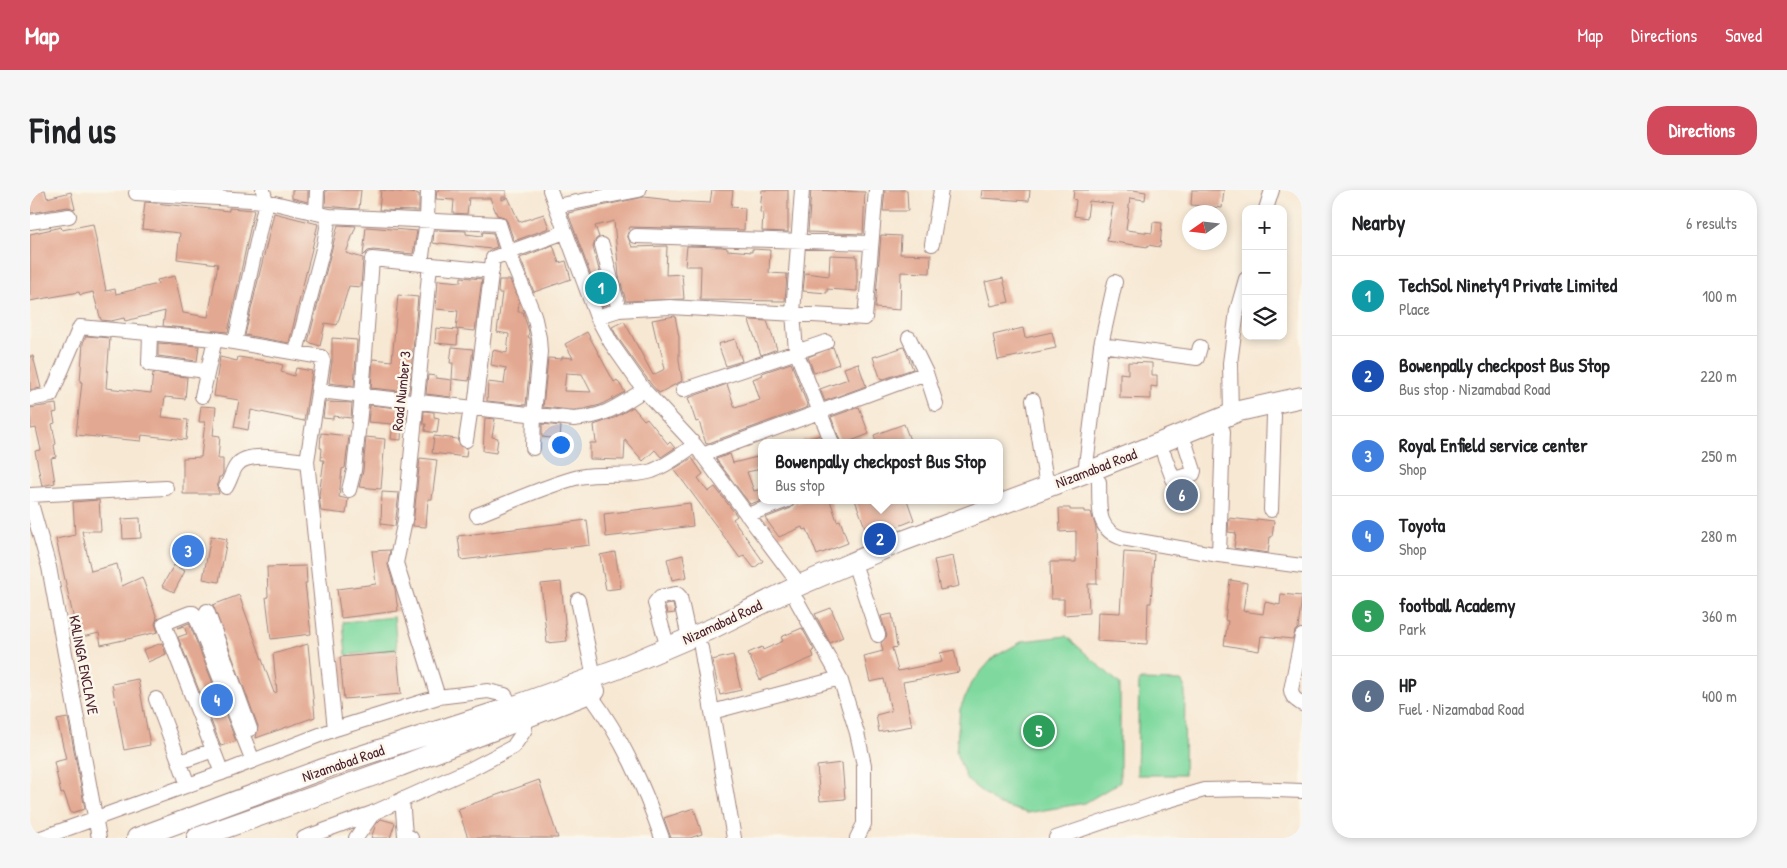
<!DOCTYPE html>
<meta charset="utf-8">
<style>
:root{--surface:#fff;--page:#f6f6f6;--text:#202124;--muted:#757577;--line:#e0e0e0;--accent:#d1495b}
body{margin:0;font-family:"Patrick Hand",sans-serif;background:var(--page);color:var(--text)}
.controls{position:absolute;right:15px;top:15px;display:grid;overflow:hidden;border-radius:10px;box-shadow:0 2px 8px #0003}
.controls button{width:45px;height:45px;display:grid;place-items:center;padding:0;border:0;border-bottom:1px solid var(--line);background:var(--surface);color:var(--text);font:25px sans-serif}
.compass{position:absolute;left:1152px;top:15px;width:45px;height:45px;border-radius:50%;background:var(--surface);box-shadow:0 2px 8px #0003;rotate:256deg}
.you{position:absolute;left:530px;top:254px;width:18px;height:18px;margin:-12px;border:4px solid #fff;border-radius:50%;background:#1a73e8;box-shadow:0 0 0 8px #1a73e833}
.badge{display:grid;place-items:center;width:32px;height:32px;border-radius:50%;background:var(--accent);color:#fff;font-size:16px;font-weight:700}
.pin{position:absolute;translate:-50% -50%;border:2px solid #fff;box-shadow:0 1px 5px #0006}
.popup{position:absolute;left:728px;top:249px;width:245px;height:65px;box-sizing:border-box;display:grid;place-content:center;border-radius:10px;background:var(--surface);filter:drop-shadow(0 1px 4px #0005);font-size:16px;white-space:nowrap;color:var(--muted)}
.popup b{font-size:19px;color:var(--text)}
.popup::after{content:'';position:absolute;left:50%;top:100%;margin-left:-10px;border:10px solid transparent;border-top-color:var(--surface)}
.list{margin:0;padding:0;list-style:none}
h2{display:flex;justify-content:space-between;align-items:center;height:65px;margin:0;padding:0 20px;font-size:21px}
h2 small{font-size:16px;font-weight:400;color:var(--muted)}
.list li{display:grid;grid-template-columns:32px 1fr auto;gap:15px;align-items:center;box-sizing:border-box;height:80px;padding:0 20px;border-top:1px solid var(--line)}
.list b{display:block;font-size:19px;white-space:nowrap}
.list p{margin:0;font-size:16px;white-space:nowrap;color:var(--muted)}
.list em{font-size:16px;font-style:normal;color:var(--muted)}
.icon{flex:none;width:28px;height:28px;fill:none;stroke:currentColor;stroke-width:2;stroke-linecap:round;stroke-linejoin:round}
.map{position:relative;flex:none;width:1272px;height:648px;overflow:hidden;border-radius:20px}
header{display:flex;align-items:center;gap:30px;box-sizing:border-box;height:70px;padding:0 25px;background:var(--accent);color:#fff}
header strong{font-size:24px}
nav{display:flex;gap:28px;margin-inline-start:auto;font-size:18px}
.intro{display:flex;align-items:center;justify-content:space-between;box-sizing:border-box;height:120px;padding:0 30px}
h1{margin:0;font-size:35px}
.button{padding:12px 22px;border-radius:20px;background:var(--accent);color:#fff;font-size:18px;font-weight:700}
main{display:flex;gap:30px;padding:0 30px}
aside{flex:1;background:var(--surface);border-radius:20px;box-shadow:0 2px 8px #0003}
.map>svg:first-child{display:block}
.green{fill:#7fd99f;stroke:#647c65}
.building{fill:#e3a891;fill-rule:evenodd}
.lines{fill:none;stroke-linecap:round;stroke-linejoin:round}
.minor-casing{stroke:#a0847f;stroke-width:16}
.highway-casing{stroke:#a0847f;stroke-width:22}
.minor{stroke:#fff;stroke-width:14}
.highway{stroke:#fff;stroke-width:20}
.labels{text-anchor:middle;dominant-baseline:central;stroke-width:5;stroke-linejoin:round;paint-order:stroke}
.street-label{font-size:15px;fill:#4a1f2b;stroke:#fbf7ec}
</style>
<header>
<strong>Map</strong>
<nav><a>Map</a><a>Directions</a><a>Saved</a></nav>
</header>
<div class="intro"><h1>Find us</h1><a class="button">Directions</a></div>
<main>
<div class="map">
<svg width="1272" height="648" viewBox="0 0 1272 648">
<rect width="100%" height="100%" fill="#fbf7ec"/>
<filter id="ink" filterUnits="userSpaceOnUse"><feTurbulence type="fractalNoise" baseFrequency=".02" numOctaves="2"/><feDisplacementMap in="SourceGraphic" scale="10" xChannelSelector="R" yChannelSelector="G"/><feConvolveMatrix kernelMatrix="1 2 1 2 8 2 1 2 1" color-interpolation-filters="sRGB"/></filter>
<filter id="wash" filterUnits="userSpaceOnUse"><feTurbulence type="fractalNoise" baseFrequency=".0096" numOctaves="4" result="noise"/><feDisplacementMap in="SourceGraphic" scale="20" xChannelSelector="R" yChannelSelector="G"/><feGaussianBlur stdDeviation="1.12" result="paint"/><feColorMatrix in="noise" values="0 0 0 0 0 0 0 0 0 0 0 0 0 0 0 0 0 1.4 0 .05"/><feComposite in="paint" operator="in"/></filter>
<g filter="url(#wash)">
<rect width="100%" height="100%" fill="#f7e8d3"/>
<path class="green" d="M364,427L367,460L316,465L313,432Z
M1036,446L1090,494V592L1055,613L997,623L967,614L937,590L926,563L930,519L941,493L964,467L993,451Z
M1109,490L1151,491L1155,495L1154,585H1107Z"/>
<g id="blocks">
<path class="building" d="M0,0H15L17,8L41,2L45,19L38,17L0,23Z
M262,0H278V12L262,8Z
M296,0H331L329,19L295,16Z
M351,0L389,4V21L349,20Z
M407,0H476V7H472V10L478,7L489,32L514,24L519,38L484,51L477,31L474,27L467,25L460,8H439L437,24L423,23L424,10L406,9Z
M682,0H703L701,17L715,18L714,40L600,37L597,45L602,57L637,56L636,85L652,84L654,109L596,111L589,86L584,31L565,36L569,47L566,49L563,57L578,114L572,116L538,23L614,7L640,10V11L680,13Z
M732,0H758V42L732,41L733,23L730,22Z
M781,0L835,2L833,44L778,42Z
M855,0H877L878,21H853Z
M952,0H1000L999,11L951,8Z
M1044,0H1103L1116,2L1115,10L1100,8L1096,40L1122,43L1123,32L1132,33L1130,57L1118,55V57L1077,51L1083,14L1059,11L1057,28L1044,26L1046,10L1043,9Z
M1162,0H1194L1192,18L1161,15Z
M115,12L199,21V18L224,20L198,142L133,136L135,121L95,131L94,128L81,131L71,130L63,102L50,105L49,102L0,111V44L31,37L32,40L63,34L76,101L85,99L86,104L128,94L127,90L145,86L153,123L178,127L188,74L147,69L150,43L112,39Z
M244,23L288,34L259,153L215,145Z
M308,35L326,36L316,63L333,68L331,97L319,96L307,135L295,133L290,156L278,152Z
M336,37L387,41L383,64L343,60L338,61L333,66Z
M404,40L436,41V44L452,46L453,42L463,43L467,57L461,59L410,53L409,54L403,53Z
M851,45L871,46L870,64L901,65L900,83L871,82L870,120L845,118Z
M523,55L529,73L536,71L541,89L504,102L490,68Z
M657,56L692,57L697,58V60L722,62V59L740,60L739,83L757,84L755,111L670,110L671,76H655Z
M800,65L827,66V101L797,99V103L773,101L775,83L799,86Z
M431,87L452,89L445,141L426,139L428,121L406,119L408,90L431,92Z
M973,88L979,112L961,116L955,92Z
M469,90H480L489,111L488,122H493L499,142L498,147L500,148L501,162L496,215L457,211L458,192L474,194L476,178L461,175L463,160L477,163L479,144L467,142L472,103H468Z
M368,105L388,107L379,202L341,198L343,169L362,171Z
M645,126L649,147V170L652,191L629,203L621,194L588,148L582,137L594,131L623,185L635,179L629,151L627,152L622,130Z
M722,130L737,131L747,159L731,165L719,131Z
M406,138L428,140L427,155L405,153Z
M993,138L995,148L1022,142L1026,158L968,170L963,145Z
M557,142L584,192L587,190L595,202L570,215L554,219L542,220L513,217L518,168L532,169V167L543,168L535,154ZM536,183L552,184L561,202L534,201Z
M56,146L80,148L76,198L121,203L123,183L157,187L155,209L135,207L132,227L158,230L156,250L112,245L111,251L46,245L52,192H50L53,153Z
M302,148L327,150L324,196L299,193L302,172Z
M705,149L712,171L696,176L688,154Z
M128,153L169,156L167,171L128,166Z
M422,157L443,159L439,191L422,189L423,173H420Z
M803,157L809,174L784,183L778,167Z
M874,157L883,179L851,190L843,167Z
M0,166H3L11,198L0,200Z
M190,167L207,171L208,167L241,172L253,175L251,182L264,186L266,178L282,181L274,231L221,220L218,240L204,237L209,210L184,206Z
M1098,172L1122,173V185H1127V197L1121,196V209L1090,208V183L1098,184Z
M761,173L778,217L676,254L669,231L666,232L658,208L697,194L705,218L730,210L723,189L733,185L732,183Z
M828,173L836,196L795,211L790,199L818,189L814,178Z
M398,185L406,186V188L422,190L421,207L396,204Z
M295,212L322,213L321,228L303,226V229L293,228Z
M26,214L27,222L23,223L25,233L22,234L26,254L24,255L26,267L21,268L25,293L12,296L5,261L11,260L6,238L1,239L0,218Z
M340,215L377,219L376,233L372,232L371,250L361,249L363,234L338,232Z
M171,216L186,217L183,245L190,246L188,269H193V283L191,287H189L187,296L189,304H153V268L171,267L175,232H169Z
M603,217L614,230L617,228L638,254L640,252L645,258L631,267L625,260L613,271L595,250L594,270L560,269V253H566L564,235L584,228Z
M829,217L839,244L816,253H811L801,227Z
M394,221L404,222V227L409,228L407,243L395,241L396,234H393Z
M455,228L465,229L462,247L468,248L466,263L453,261Z
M512,234L531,236L530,249L512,247Z
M874,234L881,253H846L844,245Z
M291,243L319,246L315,278L312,279L309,307L318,309L316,324L291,321L289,305L294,270H291L292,258H290Z
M790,245L792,253H772V251Z
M404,246L427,249L430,256L437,258L436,267L402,263Z
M336,247L355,249L351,299L329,297L333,281Z
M700,264L703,273L731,266V279L717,282L724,301L731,299L732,310L720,314L686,269Z
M390,268L407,270L402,309H398L396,337L383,336Z
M662,268L673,284L668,288L678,302L685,297L707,326L703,329L733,371L724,378L714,365L710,368L644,279Z
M352,302L369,303L365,336L351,334Z
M69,310L71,341H52L61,381L87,374L92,396L112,387L127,428L125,434L128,442L71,455L69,443L48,448L26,349L45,345L43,312Z
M767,310V313L776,310H800L807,331L810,330L818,353L787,365L777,339L773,340L772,337L749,347L735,328L761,318Z
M825,310H877L884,330L839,348Z
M660,313L663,336L576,347L574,324Z
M1029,318H1040V320H1054V322H1061L1066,338L1067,394H1058L1059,423L1034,425V409H1021L1020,372H1046V341L1030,342Z
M110,328L111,348L93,349L92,329Z
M1199,328L1226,331L1227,329L1244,331L1242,347H1240L1238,363L1204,358L1206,343L1198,342Z
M557,330L560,355L431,370L428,346Z
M181,346L197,349L189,392L173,389Z
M360,360L358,375L365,399L368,421L311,428L307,399L346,394L342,361Z
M585,362L591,398L576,400L570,365Z
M1094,362L1124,364L1121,413H1118L1117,454L1067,451L1068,422L1090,423Z
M653,365L657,387L642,390L637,369Z
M923,366L929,396L910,400L904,370Z
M144,375L155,381L144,402L132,396Z
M276,376L277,393H275L281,444L241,449L236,407H238L237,377Z
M1200,390L1217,393L1213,421L1233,424L1235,412L1250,415L1251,404L1272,406L1268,438L1265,441L1263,449L1231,446L1229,461L1194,455L1198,431L1195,430Z
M531,392L537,451L517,453L511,394Z
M209,405L244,503L247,502L243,464L278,454L285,527L226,548L228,536L183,415Z
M643,414L645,423L637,424L635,415Z
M801,418L813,447L800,453L785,424Z
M862,424L867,457L862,458L868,481L912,472L910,463L924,460L929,482L873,492L882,536L849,542L846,525L861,521L854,489L840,492L834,466L853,461L851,453L857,446L851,426Z
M159,433L206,551L191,556L148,447L157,444L154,436L147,438Z
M772,438L784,460L782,461L784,467L730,490L718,463L732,457L733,460L753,451L751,447Z
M132,453L136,464L118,472L113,460Z
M367,462L371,504L314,509L310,467Z
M703,465L711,500L690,505L682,470Z
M108,489L120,555L94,560L82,494Z
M38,528L55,619L41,623L34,603L31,604L24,572L36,569L27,530Z
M812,573L815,609L790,611L787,576Z
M509,590L528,648H438L428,619Z
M664,618L672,644L660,648H641L634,628Z
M351,629L365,633L360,648H341L346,634Z"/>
</g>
</g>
<g filter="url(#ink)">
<use href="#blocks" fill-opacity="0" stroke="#a0847f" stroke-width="1"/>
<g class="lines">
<defs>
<path id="minor" d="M520,0L567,127L581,153L614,200L665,255L770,395
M772,0L763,123L766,161L802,253
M106,3L236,11L299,26L469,34L478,62L504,125L509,148L510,162L504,224L503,258
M526,16L609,0
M1236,19L1242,0
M286,23L287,0
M0,32L39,26
M606,46L841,53
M902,54L911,0
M572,55L589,120
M391,73L397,30L398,0
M400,75L375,330L366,373L408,507
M567,127L589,120L640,117L835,128L846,0
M120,144L119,174L177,181
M879,148L896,183L906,214
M205,152L236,11L233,0
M1071,155L1167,168L1170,157
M266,162L294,55L299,26
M653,200L796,152
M289,201L544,229C577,226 586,217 614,200
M172,206L185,149
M0,209L21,205L50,137L185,149L291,167L293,171L277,271L305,539
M1003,210L1017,297
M445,217L463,68L535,42
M1201,226L1200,173L1207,121L1216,89
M436,250L441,217
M672,265L896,183
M1134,265L1143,289L1163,284L1164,281L1156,256
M1055,283L1071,155L1085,92
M1069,292C1070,316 1065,339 1092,348L1189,365L1272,376
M196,297C200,291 202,281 207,275C218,260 260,270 277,271
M319,300L324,280L332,205L342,69L462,81
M0,305L136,298
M0,310L19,377L69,648
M1241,320L1244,225
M447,325C481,312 514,296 549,287C573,282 600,288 622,281C638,275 651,264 665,255
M717,325L758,310
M1189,365L1193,241
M827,382L848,445
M548,410L564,487
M767,411L810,488L827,543L834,575V634L827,648
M177,421L220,539
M1272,446L1261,500C1262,508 1266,510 1272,514
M638,458L625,413L630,407L647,404L650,407L659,448
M671,458L704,648
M559,503C593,549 613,594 632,648
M126,509L158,595
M682,522L810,488
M150,572L178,562
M192,583L134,434L137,432L160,423H163L165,425L223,571
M372,609L375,645L381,648
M11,648L189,584L305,539L408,507L458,501L475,505L482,517
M274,648L345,622L441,579L483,557L494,541L497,527
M326,648L344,622
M1026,648L1129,613L1174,600L1223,599L1272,601"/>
<path id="highway" d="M107,648L309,573L482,517L587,479L683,438L770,395L870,352L1055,283L1209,221L1272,207
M167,648L370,576L565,501"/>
</defs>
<use href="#minor" class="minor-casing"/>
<use href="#highway" class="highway-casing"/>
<use href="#minor" class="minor"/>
<use href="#highway" class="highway"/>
</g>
</g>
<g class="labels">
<g class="street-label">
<text transform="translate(371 201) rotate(-84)">Road Number 3</text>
<text transform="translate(1066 278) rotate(-21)">Nizamabad Road</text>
<text transform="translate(692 432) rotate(-25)">Nizamabad Road</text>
<text transform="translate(54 475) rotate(79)">KALINGA ENCLAVE</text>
<text transform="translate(313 573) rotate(-19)">Nizamabad Road</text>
</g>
</g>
</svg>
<div class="controls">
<button>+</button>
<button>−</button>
<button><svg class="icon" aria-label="layers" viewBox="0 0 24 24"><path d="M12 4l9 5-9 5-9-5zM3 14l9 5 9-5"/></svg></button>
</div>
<svg class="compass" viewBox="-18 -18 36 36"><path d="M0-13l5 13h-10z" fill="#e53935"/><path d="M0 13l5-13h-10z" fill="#757577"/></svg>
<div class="you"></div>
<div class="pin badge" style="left:571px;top:98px;background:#0f9aa8">1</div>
<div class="pin badge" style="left:850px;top:349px;background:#1a4fb4">2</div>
<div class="popup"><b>Bowenpally checkpost Bus Stop</b>Bus stop</div>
<div class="pin badge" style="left:158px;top:361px;background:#3f7fe0">3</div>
<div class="pin badge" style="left:187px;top:510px;background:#3f7fe0">4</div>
<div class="pin badge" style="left:1009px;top:541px;background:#2e9e5b">5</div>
<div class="pin badge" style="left:1152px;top:305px;background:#5c6f8a">6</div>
</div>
<aside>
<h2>Nearby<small>6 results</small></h2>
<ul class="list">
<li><span class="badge" style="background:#0f9aa8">1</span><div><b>TechSol Ninety9 Private Limited</b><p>Place</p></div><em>100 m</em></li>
<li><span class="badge" style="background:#1a4fb4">2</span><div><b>Bowenpally checkpost Bus Stop</b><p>Bus stop · Nizamabad Road</p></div><em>220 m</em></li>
<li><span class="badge" style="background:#3f7fe0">3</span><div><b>Royal Enfield service center</b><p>Shop</p></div><em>250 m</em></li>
<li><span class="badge" style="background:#3f7fe0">4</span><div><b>Toyota</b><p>Shop</p></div><em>280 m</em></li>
<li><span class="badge" style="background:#2e9e5b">5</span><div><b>football Academy</b><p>Park</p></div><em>360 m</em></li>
<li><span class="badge" style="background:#5c6f8a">6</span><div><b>HP</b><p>Fuel · Nizamabad Road</p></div><em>400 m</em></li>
</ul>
</aside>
</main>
